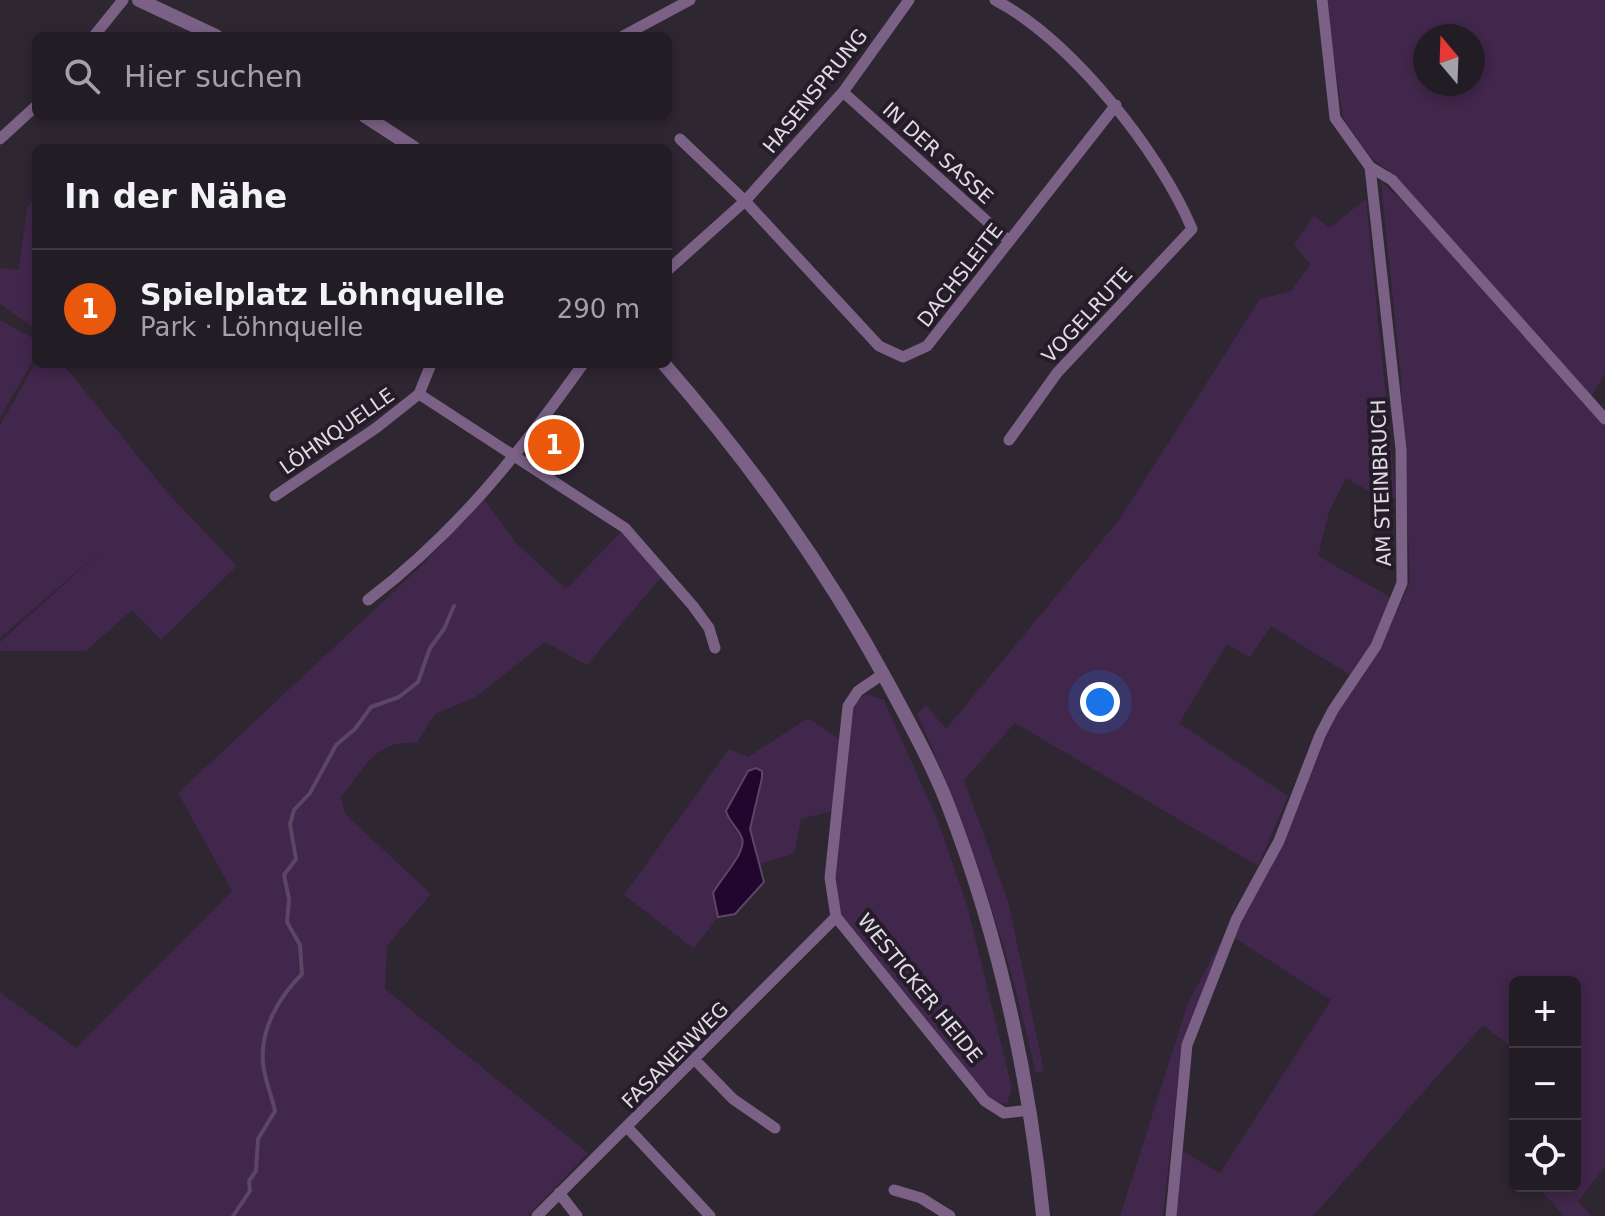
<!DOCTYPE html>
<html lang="de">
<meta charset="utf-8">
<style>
:root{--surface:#221c25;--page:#2a252d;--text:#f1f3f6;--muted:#a2a1a7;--line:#3f3a42;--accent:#ea580c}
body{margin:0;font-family:"DejaVu Sans",sans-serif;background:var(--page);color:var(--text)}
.controls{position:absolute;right:24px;bottom:24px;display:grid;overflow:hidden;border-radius:12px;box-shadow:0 4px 12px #0003}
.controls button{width:72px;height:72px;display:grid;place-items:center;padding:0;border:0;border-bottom:2px solid var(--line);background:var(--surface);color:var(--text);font:40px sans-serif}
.compass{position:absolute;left:1413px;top:24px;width:72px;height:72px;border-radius:50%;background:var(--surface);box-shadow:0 4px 12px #0003;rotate:341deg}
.you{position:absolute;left:1100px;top:702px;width:28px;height:28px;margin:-20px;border:6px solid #fff;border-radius:50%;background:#1a73e8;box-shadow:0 0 0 12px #1a73e833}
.badge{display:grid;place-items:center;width:52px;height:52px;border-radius:50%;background:var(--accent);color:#fff;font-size:26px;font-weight:700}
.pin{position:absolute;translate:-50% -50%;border:4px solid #fff;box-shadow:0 2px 8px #0006}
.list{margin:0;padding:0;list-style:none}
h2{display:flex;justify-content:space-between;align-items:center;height:104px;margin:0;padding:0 32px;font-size:34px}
h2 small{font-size:26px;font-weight:400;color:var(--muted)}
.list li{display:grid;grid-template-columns:52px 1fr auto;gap:24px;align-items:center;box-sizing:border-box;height:120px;padding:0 32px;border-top:2px solid var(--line)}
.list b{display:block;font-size:30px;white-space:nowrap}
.list p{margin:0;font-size:26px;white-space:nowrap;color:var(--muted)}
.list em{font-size:26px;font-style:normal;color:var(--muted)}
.icon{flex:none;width:44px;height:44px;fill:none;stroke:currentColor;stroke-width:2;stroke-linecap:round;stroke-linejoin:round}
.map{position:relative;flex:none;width:1605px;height:1216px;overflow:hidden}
.search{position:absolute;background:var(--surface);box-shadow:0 4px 12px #0003;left:32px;top:32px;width:640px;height:88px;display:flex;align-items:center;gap:20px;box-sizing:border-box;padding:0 28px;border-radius:12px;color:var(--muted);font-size:30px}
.panel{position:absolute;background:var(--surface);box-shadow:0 4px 12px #0003;left:32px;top:144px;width:640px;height:224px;border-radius:12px}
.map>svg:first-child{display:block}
.green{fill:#41274b;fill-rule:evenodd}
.water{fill:#22062d;stroke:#5b4664;stroke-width:2}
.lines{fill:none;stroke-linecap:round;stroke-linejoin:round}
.stream{stroke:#5b4664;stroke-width:4}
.minor{stroke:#7a6185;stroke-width:11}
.tertiary{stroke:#7a6185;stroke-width:14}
.labels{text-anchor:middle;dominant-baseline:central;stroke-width:8;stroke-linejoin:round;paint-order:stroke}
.street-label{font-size:20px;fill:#e0dbe3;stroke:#241c28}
</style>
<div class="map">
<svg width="1605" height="1216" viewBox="0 0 1605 1216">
<rect width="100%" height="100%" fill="#2e2631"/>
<path class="green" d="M1325,0H1605V374L1589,400L1398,178L1370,157L1343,118ZM1425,36H1473V84H1425Z
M1381,181L1455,252L1605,422V1167L1578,1201L1591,1216H1564L1537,1186H1575V982H1515V1050L1483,1025L1313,1216H1173L1181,1150L1220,1173L1331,1000L1233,937L1336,710L1380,649L1410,582L1401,379Z
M36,196V329L0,304V268L19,270L27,207Z
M1366,199L1396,498L1383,499L1346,478L1329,512L1318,556L1392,598L1369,647L1350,675L1271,626L1250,657L1227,644L1179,723L1288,796L1258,866L1015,723L964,780L1008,901L1044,1071L1036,1073C1008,949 970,830 917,714L926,705L946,729L1119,520L1260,299L1291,291L1310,264L1294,245L1314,215L1329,228Z
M0,320L36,340V355L0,418Z
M36,362L63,364L167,492L237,566L161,640L132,610L86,651H0V642L103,549L0,638V425Z
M484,499L516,543L566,589L621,532L663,575L587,665L545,642L476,697L435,714L417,743C375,739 365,768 341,797L345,814L431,894L387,946L385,989L588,1153L528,1216H0V992L76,1048L232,891L178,793L421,566Z
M866,694L884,700L938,821L967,905L1012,1088L1007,1104L987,1100L840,916L834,878L854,703Z
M808,718L842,741L837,810L801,819L794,854L759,864L750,828L754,804L729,822L744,842C740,874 704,875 718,917L694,949L624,895L729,749L748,757Z
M1225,934L1182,1045L1163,1216H1120L1188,1003Z"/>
<path class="water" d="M756,768L762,771V778L750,829L764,882L735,914L718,917L713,893C721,878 747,852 742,838C738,828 729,822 726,811L748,771Z"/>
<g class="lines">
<path class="stream" d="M233,1216L250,1191L249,1181L256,1171L258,1139L275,1111C272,1096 264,1078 263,1063C260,1029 279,997 302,974L300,945L287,922L289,899L284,875L296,859L290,824L294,810L310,793L336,745L355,729L371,707L399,697L418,682L430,648L444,629L454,606"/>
<path class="minor" d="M995,0C1070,39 1159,150 1192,229L1057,373L1009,440
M94,36L123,0
M623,36L690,0
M843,92L1009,241
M0,139L36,106
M680,139L745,201L879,346L903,357L927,346L1116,105
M1370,167L1392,180L1605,419
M668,270L745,201L843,92L909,0
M431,364L419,394L625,528L693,606L709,628L715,648
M275,496L376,428L419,394
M368,600C456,533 519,454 583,364
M883,674L858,691L848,706L830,878L836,917L985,1101L1004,1113L1030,1110
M695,1060L733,1099L775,1128
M627,1127L710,1216
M894,1190L921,1198L950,1216
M559,1193L577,1216
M537,1216L836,917
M1171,1216L1187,1045L1236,920L1279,841L1320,735L1333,710L1376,646L1402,583L1401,449L1370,167L1335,118L1322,0"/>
<path class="tertiary" d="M139,0L216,36
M365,116L414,148
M664,364C751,464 826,568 889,685C910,724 932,764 948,805C999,937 1029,1075 1043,1216"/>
</g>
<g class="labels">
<g class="street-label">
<text transform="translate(815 91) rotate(-51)">HASENSPRUNG</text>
<text transform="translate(938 153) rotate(42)">IN DER SASSE</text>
<text transform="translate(960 275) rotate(-52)">DACHSLEITE</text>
<text transform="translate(1087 315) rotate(-47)">VOGELRUTE</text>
<text transform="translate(337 431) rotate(-35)">LÖHNQUELLE</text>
<text transform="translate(1381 483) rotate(-92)">AM STEINBRUCH</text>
<text transform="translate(920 988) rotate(51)">WESTICKER HEIDE</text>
<text transform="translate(675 1055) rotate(-45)">FASANENWEG</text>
</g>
</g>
</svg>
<div class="controls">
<button>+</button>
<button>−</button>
<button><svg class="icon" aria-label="locate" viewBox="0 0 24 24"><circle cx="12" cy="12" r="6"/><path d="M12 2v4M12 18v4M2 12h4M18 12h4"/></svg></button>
</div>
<svg class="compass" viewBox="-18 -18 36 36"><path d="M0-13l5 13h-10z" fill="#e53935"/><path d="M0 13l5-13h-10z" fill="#a2a1a7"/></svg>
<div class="you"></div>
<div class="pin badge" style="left:554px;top:445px">1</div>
<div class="search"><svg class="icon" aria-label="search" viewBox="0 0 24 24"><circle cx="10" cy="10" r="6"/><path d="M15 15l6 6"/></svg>Hier suchen</div>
<section class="panel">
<h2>In der Nähe<small></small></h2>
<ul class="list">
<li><span class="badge">1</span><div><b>Spielplatz Löhnquelle</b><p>Park · Löhnquelle</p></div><em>290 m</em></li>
</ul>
</section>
</div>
